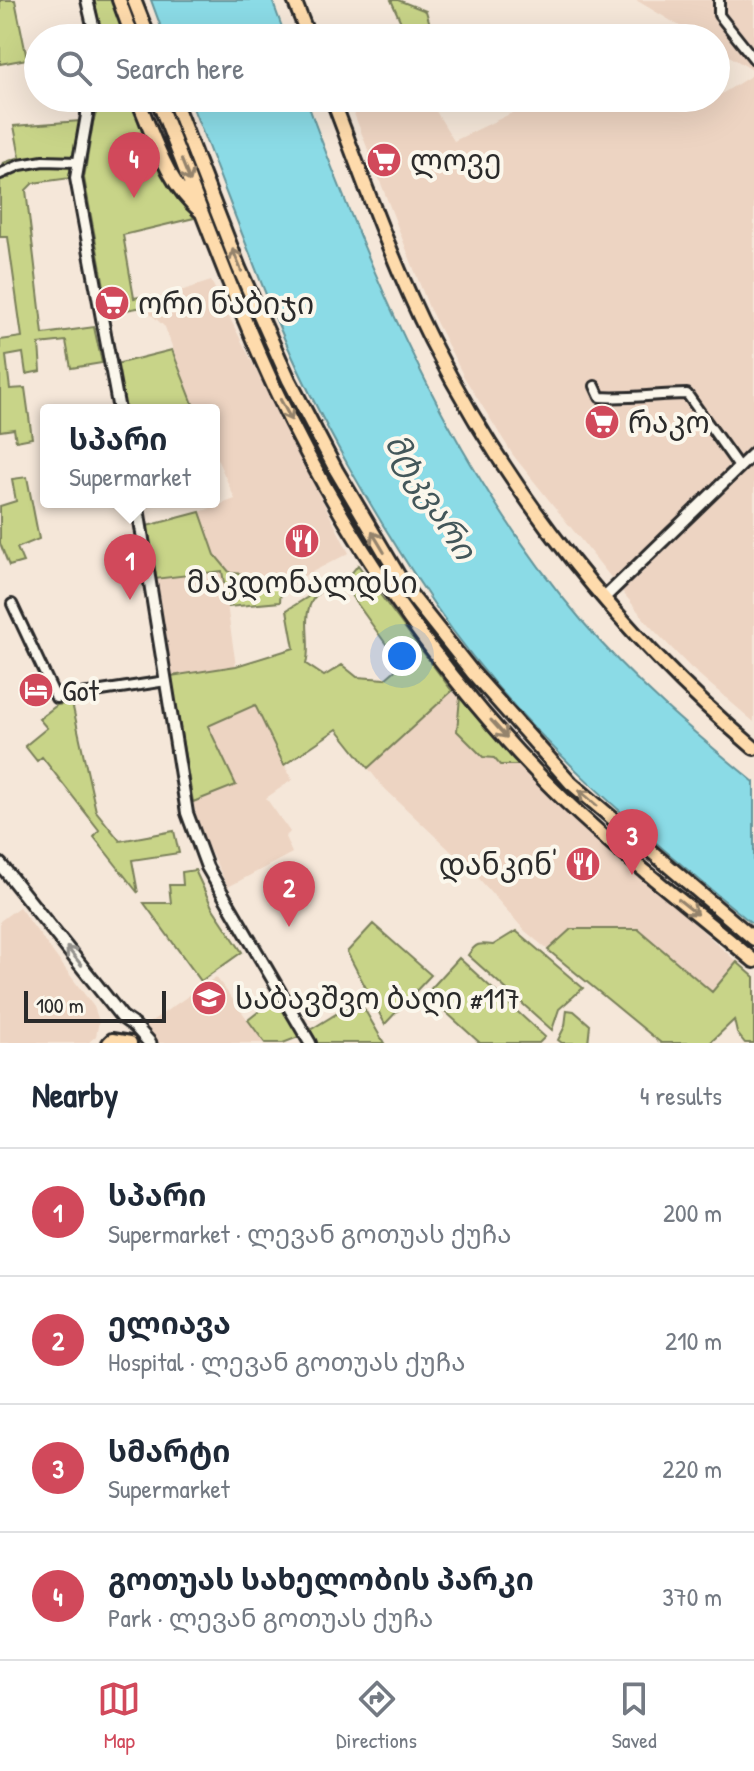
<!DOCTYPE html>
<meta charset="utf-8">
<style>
:root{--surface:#fff;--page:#f6f6f7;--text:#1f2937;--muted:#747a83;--line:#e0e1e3;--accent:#d1495b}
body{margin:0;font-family:"Patrick Hand","Noto Sans Georgian",sans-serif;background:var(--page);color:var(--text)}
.scale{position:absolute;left:24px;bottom:20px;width:142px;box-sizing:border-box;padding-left:8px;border:4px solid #2b2b2b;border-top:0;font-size:22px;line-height:28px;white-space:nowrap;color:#2b2b2b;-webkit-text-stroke:6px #fbf7ec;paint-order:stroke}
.you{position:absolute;left:402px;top:656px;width:28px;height:28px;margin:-20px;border:6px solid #fff;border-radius:50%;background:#1a73e8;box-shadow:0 0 0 12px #1a73e833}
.badge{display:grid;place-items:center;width:52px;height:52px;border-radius:50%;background:var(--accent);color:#fff;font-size:26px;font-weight:700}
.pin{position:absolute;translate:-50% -66px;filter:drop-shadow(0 2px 4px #0008)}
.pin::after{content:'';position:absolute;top:42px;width:28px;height:24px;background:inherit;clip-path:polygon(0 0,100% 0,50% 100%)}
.popup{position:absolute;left:40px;top:404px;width:180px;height:104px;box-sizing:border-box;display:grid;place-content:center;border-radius:8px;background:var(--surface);filter:drop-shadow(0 2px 6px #0005);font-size:26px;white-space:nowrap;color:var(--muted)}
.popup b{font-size:30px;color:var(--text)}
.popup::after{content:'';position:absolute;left:50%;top:100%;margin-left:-16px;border:16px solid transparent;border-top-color:var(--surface)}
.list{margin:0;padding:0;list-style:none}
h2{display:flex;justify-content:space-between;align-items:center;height:104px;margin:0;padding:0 32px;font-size:34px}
h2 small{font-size:26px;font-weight:400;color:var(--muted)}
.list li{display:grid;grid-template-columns:52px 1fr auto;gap:24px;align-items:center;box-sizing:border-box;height:128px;padding:0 32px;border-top:2px solid var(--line)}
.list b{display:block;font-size:30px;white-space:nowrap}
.list p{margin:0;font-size:26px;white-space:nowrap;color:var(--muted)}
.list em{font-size:26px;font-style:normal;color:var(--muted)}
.icon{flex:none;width:44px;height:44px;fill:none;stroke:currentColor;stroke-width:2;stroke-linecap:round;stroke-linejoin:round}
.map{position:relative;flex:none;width:754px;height:1043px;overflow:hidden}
.search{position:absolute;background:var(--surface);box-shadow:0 8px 32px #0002;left:24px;right:24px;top:24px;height:88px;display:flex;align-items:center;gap:20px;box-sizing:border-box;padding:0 28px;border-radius:44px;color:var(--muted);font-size:30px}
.sheet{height:616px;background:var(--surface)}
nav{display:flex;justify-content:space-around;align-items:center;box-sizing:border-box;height:112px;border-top:2px solid var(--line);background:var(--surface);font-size:22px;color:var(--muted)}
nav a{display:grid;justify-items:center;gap:4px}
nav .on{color:var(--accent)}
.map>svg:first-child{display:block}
.built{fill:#edd4c2}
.green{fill:#c8d488;stroke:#7a805a;stroke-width:2}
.water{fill:#8bdbe6;stroke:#65959b;stroke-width:2}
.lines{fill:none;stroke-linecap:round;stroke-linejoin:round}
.minor-casing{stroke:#2b2b2b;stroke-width:14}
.tertiary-casing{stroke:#2b2b2b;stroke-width:16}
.secondary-casing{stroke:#2b2b2b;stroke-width:17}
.primary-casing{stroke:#2b2b2b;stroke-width:18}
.trunk-casing{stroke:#2b2b2b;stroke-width:18}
.minor{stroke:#fbf7ec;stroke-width:8}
.tertiary{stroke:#fbf7ec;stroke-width:10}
.secondary{stroke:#fbf7ec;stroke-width:11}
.primary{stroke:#fedbac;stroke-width:12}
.trunk{stroke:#fedbac;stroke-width:12}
.oneway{stroke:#94836c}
.oneway2{stroke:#93918c}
.labels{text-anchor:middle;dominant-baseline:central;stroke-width:8;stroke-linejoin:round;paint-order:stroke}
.poi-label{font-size:30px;fill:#2b2b2b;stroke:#fbf7ec;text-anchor:start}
.water-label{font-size:32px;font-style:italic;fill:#43575a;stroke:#fbf7ec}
</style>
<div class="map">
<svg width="754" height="1043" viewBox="0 0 754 1043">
<rect width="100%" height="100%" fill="#f5e7d9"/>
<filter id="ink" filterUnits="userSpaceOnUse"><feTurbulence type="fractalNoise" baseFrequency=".0125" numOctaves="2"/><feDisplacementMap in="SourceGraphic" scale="16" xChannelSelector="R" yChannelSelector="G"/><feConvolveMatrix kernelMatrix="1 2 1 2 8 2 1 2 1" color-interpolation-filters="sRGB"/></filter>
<g filter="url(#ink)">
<path class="built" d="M636,0H754V71L716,48V38H700Z
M754,74V722L690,667L649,625L513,455L464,377L429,308L348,98H428L454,141L543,98H704L710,101Z
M211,281L349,553L281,588L246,574L230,573L215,555L200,512L235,499L214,452V410H195L165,327L143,307L140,297L145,296L147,302Z
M222,571L236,666L171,676L155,579Z
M452,691L460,697L457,731L501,765H519L737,962L713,993L638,929H572L548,950L525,931L475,874L382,786L368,768Z
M256,704L292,780L266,798L290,832L285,837L292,853L228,887L201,833L193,802L236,784L208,726Z
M19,907L94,1007L99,1021L96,1036L88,1043H0V921Z
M216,977L265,1043H155L143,1027Z"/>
<path class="green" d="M0,0H15L27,59L0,64Z
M94,0H111L126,38H103Z
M391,0H398L426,11L434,38H408Z
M101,98H129L158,162L194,218L123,235L134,298L140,297L143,307L109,313L84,178L93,123Z
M80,121L70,168L71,178L33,183L26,190L43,334L94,327L102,363L71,368L66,341L39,344L41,371L26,374L23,353L6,356L10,389L25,388L32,438L16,441L14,429L0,431V340L22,337L8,237H0V178H9L3,163L20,157L14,126Z
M172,350L193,404L175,410H125L116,364Z
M27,477L39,539L17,548L23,562L9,566L0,543V506L16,501L12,479Z
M200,512L215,555L230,573L246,574L281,588L280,602L228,607L222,571L155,579L147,526Z
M358,565L452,691L368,768L337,729L284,765L255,705L208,726L236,785L193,802L171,676L236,666L294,648L287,610L324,587C320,592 313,597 311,603C302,620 312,645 306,664L324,676L342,665L357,677L385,679L401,665L343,584Z
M460,697L519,765H500L494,758L483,757L457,731Z
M72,703L96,811L120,841L174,831L179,853L132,860L138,893L94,837L99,830L42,757L37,761L25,746L47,728L39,719L57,705Z
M195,870L212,907L242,952L201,981L144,903H171L169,885H183L182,872Z
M373,924L431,975L385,1024L347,952Z
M571,929H638L712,992L737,962L754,977V1043H745L737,1033L734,1020L710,1043H661L548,950Z
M516,931L583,988L559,1009L552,1030L468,955C476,943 479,943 493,945Z
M459,958L545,1037L539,1043H480L426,994Z
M277,997L301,1036L283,1043H265L248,1020Z
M359,1000L384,1043H317L310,1030Z
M567,1010L574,1011L590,1025L588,1043H562L558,1040L565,1026Z"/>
<path class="water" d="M151,0H272L286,38H165Z
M189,98H306C318,134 333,170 347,205C406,353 478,499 582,621C633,681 693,732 754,782V925C638,830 519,730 434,604C377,520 317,417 278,324C247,249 219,173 189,98Z"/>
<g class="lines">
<defs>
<path id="minor" d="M719,0V15L754,59
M0,174L20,165L43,161L77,162
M595,386L600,397C630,399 657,394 687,394L739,467
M12,604L56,698L166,681"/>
<path id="tertiary" d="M87,0L96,38
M87,98V115L76,178L119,410
M137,502L187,813L207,867L310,1043
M604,598L754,453"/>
<path id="secondary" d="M0,864L122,1017L135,1026L150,1043"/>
<path id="primary" d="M294,0L309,38
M332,98C363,179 392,262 431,340C510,496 621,635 754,748
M109,1043L112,1040L130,1043"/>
<path id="trunk" d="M119,0L133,38
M134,0L149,38
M137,98C155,139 166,182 201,212
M157,98C196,195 231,294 275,389C342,533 437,671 548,784C611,848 686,903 754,961
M173,98L239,268L289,380L336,470L407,590L473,673L571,783L754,939"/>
</defs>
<use href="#minor" class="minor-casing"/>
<use href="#tertiary" class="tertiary-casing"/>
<use href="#secondary" class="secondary-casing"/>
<use href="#primary" class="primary-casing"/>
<use href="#trunk" class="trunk-casing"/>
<use href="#minor" class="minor"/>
<use href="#tertiary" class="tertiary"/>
<use href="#secondary" class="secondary"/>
<use href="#primary" class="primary"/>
<use href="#trunk" class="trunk"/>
</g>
<defs><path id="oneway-shaft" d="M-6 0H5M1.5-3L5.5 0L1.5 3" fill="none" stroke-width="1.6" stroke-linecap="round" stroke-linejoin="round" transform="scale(2)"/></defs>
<g class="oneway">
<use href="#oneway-shaft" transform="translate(186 171) rotate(68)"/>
<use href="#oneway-shaft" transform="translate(237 260) rotate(-112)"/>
<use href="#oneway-shaft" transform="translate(286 410) rotate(62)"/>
<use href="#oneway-shaft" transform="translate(378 542) rotate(-121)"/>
<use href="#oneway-shaft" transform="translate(499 729) rotate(48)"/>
<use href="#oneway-shaft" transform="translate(588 798) rotate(-139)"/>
<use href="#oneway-shaft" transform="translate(688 907) rotate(39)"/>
</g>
<use class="oneway2" href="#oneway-shaft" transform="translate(74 956) rotate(-129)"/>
</g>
<defs>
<symbol id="supermarket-disc" viewBox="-11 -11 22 22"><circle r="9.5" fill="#d1495b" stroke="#fbf7ec"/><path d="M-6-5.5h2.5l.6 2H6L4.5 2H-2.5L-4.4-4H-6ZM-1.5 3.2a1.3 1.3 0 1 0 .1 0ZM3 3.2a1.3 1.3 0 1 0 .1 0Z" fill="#fff"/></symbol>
<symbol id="restaurant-disc" viewBox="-11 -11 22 22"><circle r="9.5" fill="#d1495b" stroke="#fbf7ec"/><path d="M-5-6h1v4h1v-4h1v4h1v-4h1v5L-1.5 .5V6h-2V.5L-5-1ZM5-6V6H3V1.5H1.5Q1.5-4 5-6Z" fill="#fff"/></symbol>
<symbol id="hotel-disc" viewBox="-11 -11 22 22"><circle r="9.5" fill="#d1495b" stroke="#fbf7ec"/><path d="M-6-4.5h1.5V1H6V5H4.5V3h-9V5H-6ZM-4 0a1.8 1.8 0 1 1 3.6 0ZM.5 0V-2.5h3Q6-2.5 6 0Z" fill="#fff"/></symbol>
<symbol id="school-disc" viewBox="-11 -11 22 22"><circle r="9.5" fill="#d1495b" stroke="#fbf7ec"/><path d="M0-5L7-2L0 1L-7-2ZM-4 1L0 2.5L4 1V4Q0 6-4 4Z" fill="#fff"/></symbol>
</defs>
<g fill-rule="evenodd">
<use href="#supermarket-disc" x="364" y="140" width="40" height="40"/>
<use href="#supermarket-disc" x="92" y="283" width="40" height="40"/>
<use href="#supermarket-disc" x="582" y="402" width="40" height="40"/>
<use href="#restaurant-disc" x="282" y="521" width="40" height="40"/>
<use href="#hotel-disc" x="16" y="670" width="40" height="40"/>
<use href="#restaurant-disc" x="563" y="844" width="40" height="40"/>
<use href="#school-disc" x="189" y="978" width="40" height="40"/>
</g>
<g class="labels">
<g class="poi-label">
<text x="410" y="160">ლოვე</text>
<text x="138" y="303">ორი ნაბიჯი</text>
<text x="628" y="422">რაკო</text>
<text x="302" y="582" text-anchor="middle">მაკდონალდსი</text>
<text x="62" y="690">Got</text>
<text x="557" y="864" text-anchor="end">დანკინ'</text>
<text x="235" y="998">საბავშვო ბაღი #117</text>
</g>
<g class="water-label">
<text transform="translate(431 496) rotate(58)">მტკვარი</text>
</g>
</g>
</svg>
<div class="scale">100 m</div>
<div class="you"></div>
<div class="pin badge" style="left:130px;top:600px">1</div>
<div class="popup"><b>სპარი</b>Supermarket</div>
<div class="pin badge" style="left:289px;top:927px">2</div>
<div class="pin badge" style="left:632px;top:875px">3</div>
<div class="pin badge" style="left:134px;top:198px">4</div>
<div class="search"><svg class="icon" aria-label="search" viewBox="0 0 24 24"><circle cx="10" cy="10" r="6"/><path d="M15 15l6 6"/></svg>Search here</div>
</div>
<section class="sheet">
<h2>Nearby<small>4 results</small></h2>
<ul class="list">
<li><span class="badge">1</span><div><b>სპარი</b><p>Supermarket · ლევან გოთუას ქუჩა</p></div><em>200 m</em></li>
<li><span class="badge">2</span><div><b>ელიავა</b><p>Hospital · ლევან გოთუას ქუჩა</p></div><em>210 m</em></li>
<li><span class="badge">3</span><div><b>სმარტი</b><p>Supermarket</p></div><em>220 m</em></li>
<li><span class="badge">4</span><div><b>გოთუას სახელობის პარკი</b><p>Park · ლევან გოთუას ქუჩა</p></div><em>370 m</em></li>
</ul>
</section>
<nav>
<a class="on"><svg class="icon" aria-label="map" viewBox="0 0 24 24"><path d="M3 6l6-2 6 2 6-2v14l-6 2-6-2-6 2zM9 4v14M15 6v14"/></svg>Map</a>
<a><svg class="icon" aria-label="directions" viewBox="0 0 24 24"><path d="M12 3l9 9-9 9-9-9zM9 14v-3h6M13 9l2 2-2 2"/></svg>Directions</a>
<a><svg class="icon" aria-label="saved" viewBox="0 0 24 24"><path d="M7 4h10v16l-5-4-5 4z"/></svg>Saved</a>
</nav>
